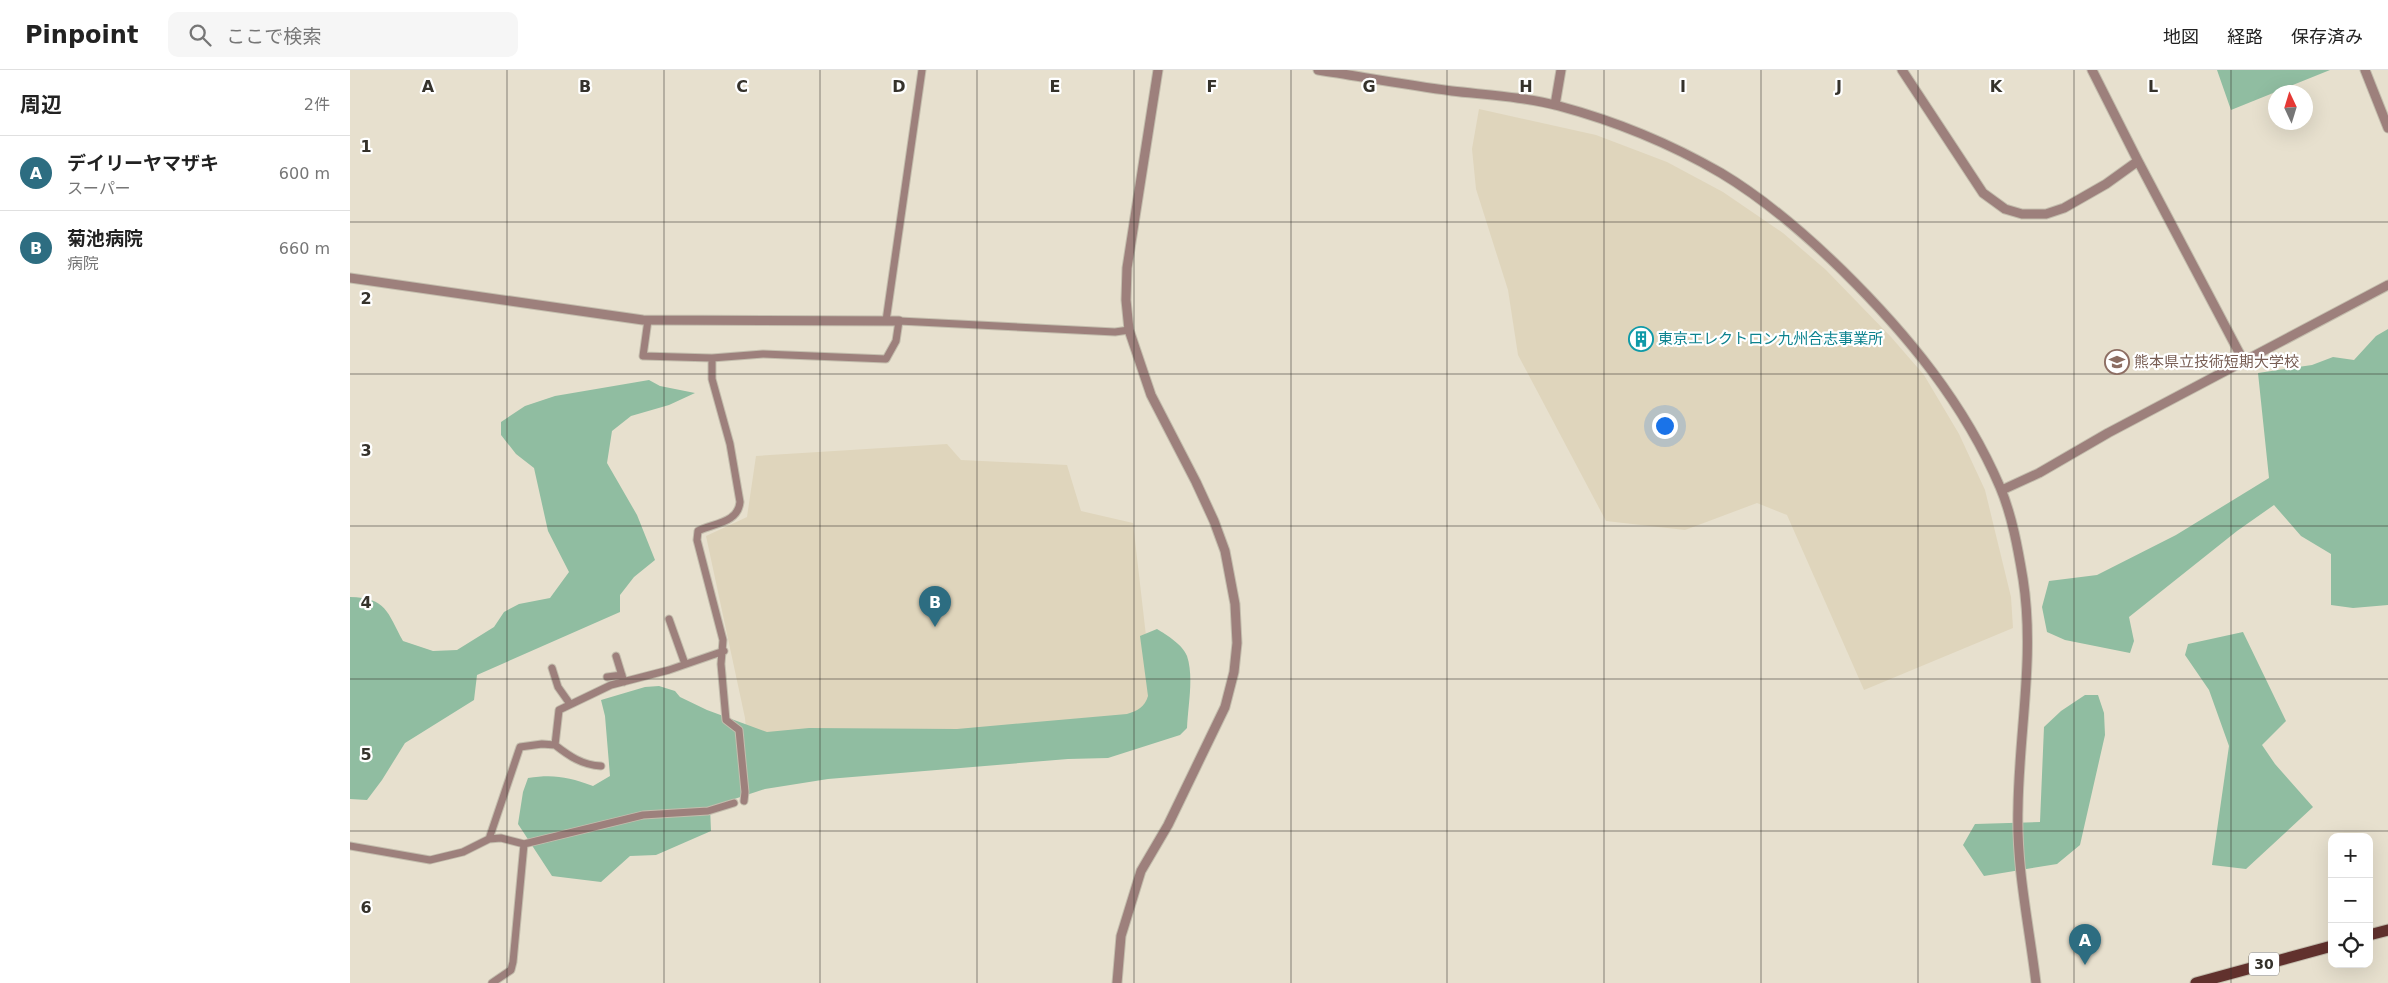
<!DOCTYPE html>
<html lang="ja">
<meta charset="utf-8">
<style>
:root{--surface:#fff;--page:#f6f6f6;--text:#222;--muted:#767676;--line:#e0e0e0;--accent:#2d6d81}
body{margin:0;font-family:"DejaVu Sans","Noto Sans JP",sans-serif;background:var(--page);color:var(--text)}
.controls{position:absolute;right:15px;bottom:15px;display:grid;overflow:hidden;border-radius:10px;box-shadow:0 5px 20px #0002}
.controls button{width:45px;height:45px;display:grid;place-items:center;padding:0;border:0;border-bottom:1px solid var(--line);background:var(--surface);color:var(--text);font:25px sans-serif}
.compass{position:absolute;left:1918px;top:15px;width:45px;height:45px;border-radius:50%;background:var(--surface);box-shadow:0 5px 20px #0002;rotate:356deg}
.you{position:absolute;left:1314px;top:355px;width:18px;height:18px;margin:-12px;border:4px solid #fff;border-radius:50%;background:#1a73e8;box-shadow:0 0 0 8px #1a73e833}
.badge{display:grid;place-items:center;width:32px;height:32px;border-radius:50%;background:var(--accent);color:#fff;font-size:16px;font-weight:700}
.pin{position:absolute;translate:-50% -41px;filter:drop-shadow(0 1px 2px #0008)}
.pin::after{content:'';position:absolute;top:26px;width:18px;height:15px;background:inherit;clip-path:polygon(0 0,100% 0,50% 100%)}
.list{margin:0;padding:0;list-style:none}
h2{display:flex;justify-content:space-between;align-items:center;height:65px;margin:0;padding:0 20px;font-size:21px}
h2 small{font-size:16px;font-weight:400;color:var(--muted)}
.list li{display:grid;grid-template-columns:32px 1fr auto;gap:15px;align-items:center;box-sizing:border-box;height:75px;padding:0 20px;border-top:1px solid var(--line)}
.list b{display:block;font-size:19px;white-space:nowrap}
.list p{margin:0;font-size:16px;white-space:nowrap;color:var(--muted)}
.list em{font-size:16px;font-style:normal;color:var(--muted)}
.icon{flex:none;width:28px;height:28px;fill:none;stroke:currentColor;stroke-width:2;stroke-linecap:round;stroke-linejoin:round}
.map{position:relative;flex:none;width:2038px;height:913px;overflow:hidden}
header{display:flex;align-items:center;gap:30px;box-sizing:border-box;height:70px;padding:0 25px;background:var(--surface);border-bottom:1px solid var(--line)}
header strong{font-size:24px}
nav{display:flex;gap:28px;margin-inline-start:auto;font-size:18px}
.search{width:350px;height:45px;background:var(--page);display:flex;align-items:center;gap:12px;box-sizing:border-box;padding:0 18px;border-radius:10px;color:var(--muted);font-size:19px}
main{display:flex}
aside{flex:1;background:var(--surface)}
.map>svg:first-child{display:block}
.built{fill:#dfd5bc}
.green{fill:#90bda1}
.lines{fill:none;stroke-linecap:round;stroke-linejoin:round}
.minor-casing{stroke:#c3bdad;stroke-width:9}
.tertiary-casing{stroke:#c3bdad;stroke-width:11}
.primary-casing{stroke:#c3bdad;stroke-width:13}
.minor{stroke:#9d807c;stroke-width:7}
.tertiary{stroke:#9d807c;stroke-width:9}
.primary{stroke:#61312d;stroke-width:11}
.grid{fill:none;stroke:#35322b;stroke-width:1;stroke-opacity:0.55}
.labels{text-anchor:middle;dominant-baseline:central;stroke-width:4.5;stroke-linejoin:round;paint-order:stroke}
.shield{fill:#fff;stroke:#72706b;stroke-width:1}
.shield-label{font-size:14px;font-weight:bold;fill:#35322b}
.culture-label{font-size:15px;fill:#0d838f;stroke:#fff;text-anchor:start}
.education-label{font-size:15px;fill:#785e54;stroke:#fff;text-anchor:start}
.grid-label{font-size:16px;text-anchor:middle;font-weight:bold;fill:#35322b;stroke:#fff;stroke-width:4.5;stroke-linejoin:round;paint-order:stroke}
</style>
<header>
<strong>Pinpoint</strong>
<div class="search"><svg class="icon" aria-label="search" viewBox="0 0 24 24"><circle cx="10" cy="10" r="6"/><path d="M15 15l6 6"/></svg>ここで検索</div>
<nav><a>地図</a><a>経路</a><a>保存済み</a></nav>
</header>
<main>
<aside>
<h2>周辺<small>2件</small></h2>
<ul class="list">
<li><span class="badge">A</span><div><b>デイリーヤマザキ</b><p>スーパー</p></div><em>600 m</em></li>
<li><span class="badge">B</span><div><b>菊池病院</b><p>病院</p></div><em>660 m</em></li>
</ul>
</aside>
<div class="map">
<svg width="2038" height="913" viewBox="0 0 2038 913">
<rect width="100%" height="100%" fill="#e7e0ce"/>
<path class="built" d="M1129,39L1246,65L1317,92L1373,122L1433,163L1476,200L1541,267L1574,305L1609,364L1635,420L1661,527L1663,558L1514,620L1437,445L1407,433L1335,460L1256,451L1168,285L1158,220L1126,119L1122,79Z
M597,374L611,390L717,395L731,441L783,453L808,670L401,717L395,648L356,466L397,447L406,386Z"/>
<path class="green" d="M1867,0H1980L1881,40Z
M2038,259V535L2003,538L1981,535V484L1951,466L1924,435L1887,461L1779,547L1784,571L1780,583L1715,570L1697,562L1692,537L1699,511L1747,505L1826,465L1919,408L1908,303L1962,295L1983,287L2004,290L2026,266Z
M299,310L310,316L345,323L319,335L281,346L262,361L257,393L287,445L305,490L284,507L270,525V542L127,605L124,630L55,673L32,710L17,730L0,729V527C37,528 37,542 53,571L83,581L107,580L144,557L154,542L169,534L200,528L219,502L198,461L184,398L166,384L151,365V352L175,336L205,326Z
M807,559C817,565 833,575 837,586C844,607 838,635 837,658L830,665L758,688L718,689L478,709L415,719L360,737L361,761L306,785L280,786L251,812L202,806L168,754L173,722L178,708C204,704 218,707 243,716L260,706L255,646L251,630L295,617L309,616L325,621L330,627L357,640L417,662L459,658L607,659L777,644C787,641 795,637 798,626L790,566Z
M1893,562L1936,651L1912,675L1925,694L1963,737L1896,799L1862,795L1879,676L1859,620L1835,585L1838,574Z
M1735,625H1748L1754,643L1755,665L1730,775L1707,794L1634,806L1613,775L1625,754L1690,752L1694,657L1711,641Z"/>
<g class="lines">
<defs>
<path id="minor" d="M298,250L293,286L362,288
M536,251L572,0
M319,549L335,594
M266,586L274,612
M202,598L208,617L220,634
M257,607L272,605
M205,675C219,686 232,695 251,696
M394,731L395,722L389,660L376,650L371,594L373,570L347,470L348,461C364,453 388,453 390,432L380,374L362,309V288L413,284L536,289L546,271L549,251L765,262L779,260
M139,769L170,677L192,674L205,675L209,640L261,615L319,600L374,581
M0,776L80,790L113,782L139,769L151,768L174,774L293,745L358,741L384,733
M142,913L161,900L163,892L174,774"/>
<path id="tertiary" d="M968,0C1013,7 1057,15 1102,21C1137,25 1175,27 1209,36C1265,51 1321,74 1371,103C1416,130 1455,164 1492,200C1557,264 1614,333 1650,417C1662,445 1668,479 1673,509C1685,586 1669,661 1668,738C1666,797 1679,855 1686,913
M1552,0L1633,123L1655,139L1672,144H1696L1714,138L1756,114L1788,91
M1742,0L1788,91L1893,290
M2015,0L2038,58
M1205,35L1211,0
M0,208L293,250L549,251
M1652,420L1689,403L1758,363L2038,215
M767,913L771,866L791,801L818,755L875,637L884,602L887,573L885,534L875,481L864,451L846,412L801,325L779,260L776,230L777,198L808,0"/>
<path id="primary" d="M2019,865L2038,860
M1846,913L1982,876"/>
</defs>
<use href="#minor" class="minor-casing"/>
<use href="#tertiary" class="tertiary-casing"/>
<use href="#primary" class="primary-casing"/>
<use href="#minor" class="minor"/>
<use href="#tertiary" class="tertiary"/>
<use href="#primary" class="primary"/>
</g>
<path class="grid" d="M157,0V913M314,0V913M470,0V913M627,0V913M784,0V913M941,0V913M1097,0V913M1254,0V913M1411,0V913M1568,0V913M1724,0V913M1881,0V913M0,152H2038M0,304H2038M0,456H2038M0,609H2038M0,761H2038"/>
<defs>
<symbol id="building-ring" viewBox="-11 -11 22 22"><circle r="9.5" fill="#fff" stroke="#0f9aa8" stroke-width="1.5"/><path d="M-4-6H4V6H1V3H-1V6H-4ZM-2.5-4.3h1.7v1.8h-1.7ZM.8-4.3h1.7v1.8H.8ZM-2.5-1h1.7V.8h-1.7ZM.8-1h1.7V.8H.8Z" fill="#0f9aa8"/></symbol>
<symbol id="school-ring" viewBox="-11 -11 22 22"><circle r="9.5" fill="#fff" stroke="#8d6e63" stroke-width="1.5"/><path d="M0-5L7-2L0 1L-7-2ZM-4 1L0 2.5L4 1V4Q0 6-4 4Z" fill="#8d6e63"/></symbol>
</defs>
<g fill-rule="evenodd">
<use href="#building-ring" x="1277" y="255" width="28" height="28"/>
<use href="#school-ring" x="1753" y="278" width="28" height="28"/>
</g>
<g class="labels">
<rect class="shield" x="1899" y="882.5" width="30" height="23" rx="4"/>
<g class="shield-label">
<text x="1914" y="894">30</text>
</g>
<g class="culture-label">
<text x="1308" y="269">東京エレクトロン九州合志事業所</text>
</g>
<g class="education-label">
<text x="1784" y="292">熊本県立技術短期大学校</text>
</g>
</g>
<g class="grid-label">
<text x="78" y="22">A</text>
<text x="235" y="22">B</text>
<text x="392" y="22">C</text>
<text x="549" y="22">D</text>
<text x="705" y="22">E</text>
<text x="862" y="22">F</text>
<text x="1019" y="22">G</text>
<text x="1176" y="22">H</text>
<text x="1333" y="22">I</text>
<text x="1489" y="22">J</text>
<text x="1646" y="22">K</text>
<text x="1803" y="22">L</text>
<text x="16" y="82">1</text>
<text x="16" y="234">2</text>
<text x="16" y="386">3</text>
<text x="16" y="538">4</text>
<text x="16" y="690">5</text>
<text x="16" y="843">6</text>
</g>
</svg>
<div class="controls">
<button>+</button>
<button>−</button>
<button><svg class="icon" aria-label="locate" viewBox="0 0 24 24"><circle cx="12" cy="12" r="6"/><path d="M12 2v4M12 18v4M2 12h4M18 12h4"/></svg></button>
</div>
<svg class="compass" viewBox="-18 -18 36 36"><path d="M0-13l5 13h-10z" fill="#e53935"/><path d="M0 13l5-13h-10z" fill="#767676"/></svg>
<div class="you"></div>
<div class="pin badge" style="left:1735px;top:895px">A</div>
<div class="pin badge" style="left:585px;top:557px">B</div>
</div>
</main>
